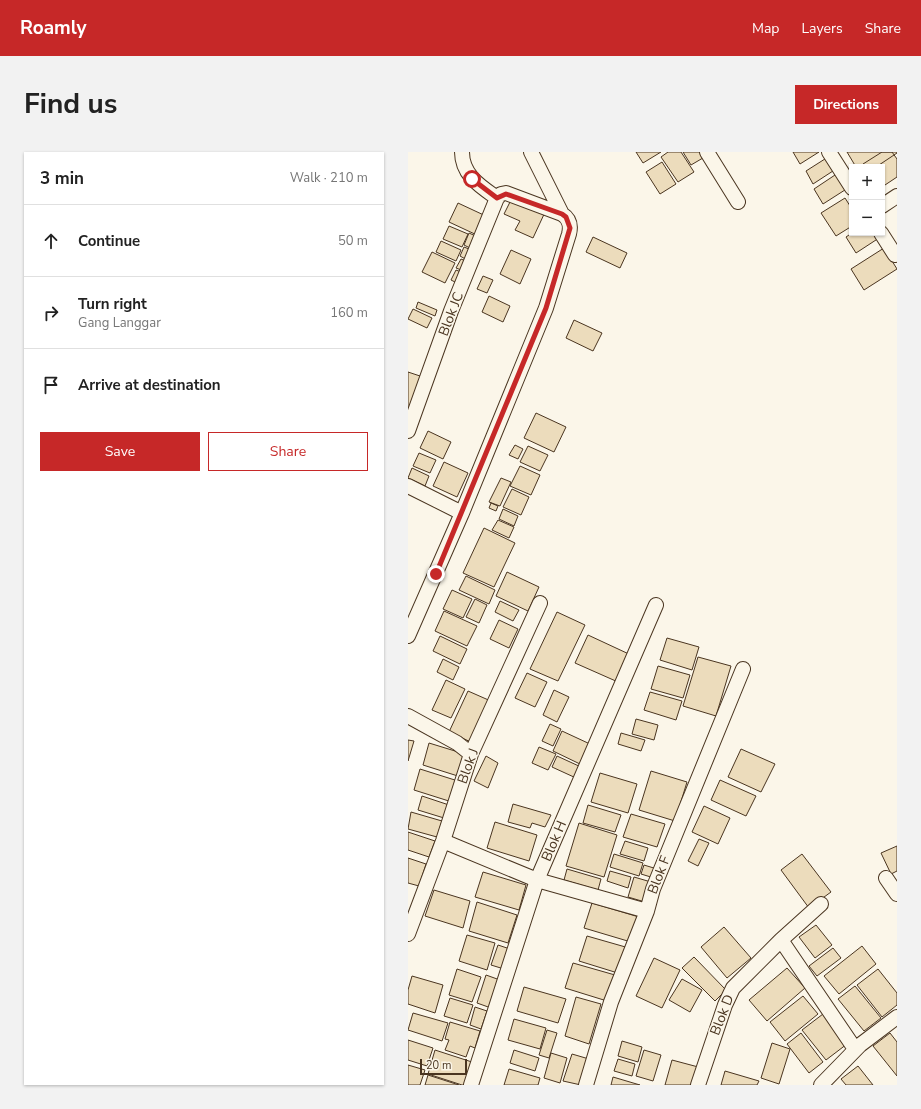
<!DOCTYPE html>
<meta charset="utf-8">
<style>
:root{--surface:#fff;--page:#f2f2f2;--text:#222;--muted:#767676;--line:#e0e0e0;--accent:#c62828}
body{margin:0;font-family:"Nunito Sans",sans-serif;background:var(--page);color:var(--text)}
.controls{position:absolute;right:12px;top:12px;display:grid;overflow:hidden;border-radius:0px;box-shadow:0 1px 3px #0004}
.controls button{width:36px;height:36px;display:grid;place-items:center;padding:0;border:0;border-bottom:1px solid var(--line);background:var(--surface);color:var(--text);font:20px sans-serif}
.scale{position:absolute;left:12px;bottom:10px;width:47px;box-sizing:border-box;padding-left:4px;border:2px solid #4a3520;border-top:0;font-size:11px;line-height:14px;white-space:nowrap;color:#4a3520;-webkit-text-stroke:3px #fbf6e9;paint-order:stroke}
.stop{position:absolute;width:12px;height:12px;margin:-9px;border:3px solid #c62828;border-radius:50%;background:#fff}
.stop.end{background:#c62828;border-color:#fff;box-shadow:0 1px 4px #0008}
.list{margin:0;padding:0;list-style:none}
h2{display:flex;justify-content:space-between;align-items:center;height:52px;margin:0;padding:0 16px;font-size:17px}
h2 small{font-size:13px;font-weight:400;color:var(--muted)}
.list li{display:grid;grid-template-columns:26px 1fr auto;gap:12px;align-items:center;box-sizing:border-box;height:72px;padding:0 16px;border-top:1px solid var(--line)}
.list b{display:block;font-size:15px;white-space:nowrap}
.list p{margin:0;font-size:13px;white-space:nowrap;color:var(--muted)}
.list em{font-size:13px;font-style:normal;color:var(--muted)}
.actions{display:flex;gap:8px;padding:12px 16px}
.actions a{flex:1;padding:9px 0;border:1px solid var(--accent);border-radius:0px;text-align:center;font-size:14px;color:var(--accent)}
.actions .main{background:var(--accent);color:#fff}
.icon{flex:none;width:22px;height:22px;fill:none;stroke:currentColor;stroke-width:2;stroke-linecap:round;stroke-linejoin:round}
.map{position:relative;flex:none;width:489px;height:933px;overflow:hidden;border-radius:0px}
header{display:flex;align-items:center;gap:24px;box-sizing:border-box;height:56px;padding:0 20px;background:var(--accent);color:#fff}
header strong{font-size:19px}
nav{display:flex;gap:22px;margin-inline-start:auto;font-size:14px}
.intro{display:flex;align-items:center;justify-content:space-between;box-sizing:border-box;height:96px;padding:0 24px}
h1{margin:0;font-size:28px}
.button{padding:10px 18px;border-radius:0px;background:var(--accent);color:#fff;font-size:14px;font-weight:700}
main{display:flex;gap:24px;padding:0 24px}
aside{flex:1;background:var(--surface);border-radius:0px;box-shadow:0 1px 3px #0004}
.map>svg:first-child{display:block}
.building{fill:#ecdcbc;stroke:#4a3520}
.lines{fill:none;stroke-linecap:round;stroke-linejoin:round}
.minor-casing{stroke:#4a3520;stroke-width:16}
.minor{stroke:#fbf6e9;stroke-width:14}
.route{stroke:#c62828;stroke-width:5}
.labels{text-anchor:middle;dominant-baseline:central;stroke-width:3;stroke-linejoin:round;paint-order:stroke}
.street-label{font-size:14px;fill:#4a3520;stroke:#fbf6e9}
</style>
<header>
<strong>Roamly</strong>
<nav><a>Map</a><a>Layers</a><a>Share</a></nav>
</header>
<div class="intro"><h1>Find us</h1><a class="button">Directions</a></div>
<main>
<aside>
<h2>3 min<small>Walk · 210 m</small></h2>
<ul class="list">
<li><svg class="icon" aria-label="ahead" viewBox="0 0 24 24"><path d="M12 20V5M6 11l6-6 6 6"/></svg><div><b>Continue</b></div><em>50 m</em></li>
<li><svg class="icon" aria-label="right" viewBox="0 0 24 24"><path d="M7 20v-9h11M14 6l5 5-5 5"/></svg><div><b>Turn right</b><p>Gang Langgar</p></div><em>160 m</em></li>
<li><svg class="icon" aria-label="arrive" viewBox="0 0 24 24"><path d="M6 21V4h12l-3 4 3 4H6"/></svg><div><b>Arrive at destination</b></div></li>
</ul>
<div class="actions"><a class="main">Save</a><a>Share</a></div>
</aside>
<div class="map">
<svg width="489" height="933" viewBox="0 0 489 933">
<rect width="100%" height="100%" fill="#fbf6e9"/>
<path class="building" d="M228,0H253L235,11Z
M260,0H273L286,20L270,30L253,5Z
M275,0H298L300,3L283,13Z
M385,0H411L392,12Z
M439,0H489V1L468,15H448Z
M474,0H484L489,7V25L474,35V15H457L455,12Z
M420,5L428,17L405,32L398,19Z
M254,10L268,32L252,42L238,20Z
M430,21L440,36L415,52L406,37Z
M104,46L138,58L125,86L107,78L112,69L96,62Z
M437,46L444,57V74L428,84L413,61Z
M50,51L80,65L71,84L41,70Z
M41,74L60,82L54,95L35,87Z
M61,81L72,86L66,98L56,93Z
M444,81H467L471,86L448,101L438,85Z
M185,85L219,101L212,116L178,100Z
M33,89L53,98L48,109L28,100Z
M56,95L66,99L61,109L52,104Z
M476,96L489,117L456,138L443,117Z
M103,98L123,107L112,132L92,122Z
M24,100L47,111L37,131L14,120Z
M53,107L60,110L56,119L48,116Z
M48,118L58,122L53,133L43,128Z
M75,124L85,128L79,141L69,137Z
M81,144L102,154L95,170L74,160Z
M10,150L29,158L27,164L8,156Z
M5,157L24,166L19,176L0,167Z
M166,168L194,181L185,199L158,186Z
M0,220L15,225L0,266Z
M128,261L158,275L146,300L116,286Z
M20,279L43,290L35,307L12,296Z
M107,293L115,297L110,307L101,303Z
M120,294L140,303L132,319L112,310Z
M11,301L28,308L22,321L5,314Z
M36,310L60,321L49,345L25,334Z
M112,314L132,323L123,343L102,334Z
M4,316L21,324L17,334L0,326Z
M93,326L103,330L92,354L81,350Z
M104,337L121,345L113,363L95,355Z
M83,351L90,354L88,359L81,356Z
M95,357L110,364L106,374L91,367Z
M90,368L106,375L101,386L84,378Z
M76,376L107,391L86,435L55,421Z
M99,420L131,435L120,459L88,444Z
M58,424L87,438L81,452L51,438Z
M44,438L64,447L55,466L35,457Z
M67,447L79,453L71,471L58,465Z
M92,449L111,458L105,469L87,460Z
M36,459L69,474L59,494L27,479Z
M149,460L177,473L150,529L122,517Z
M91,468L110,477L101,496L82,487Z
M180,483L223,503L210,530L167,511Z
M32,484L59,497L52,512L25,499Z
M259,486L291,495L284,518L252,508Z
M290,505L323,514L308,564L275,554Z
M35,507L51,515L45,528L29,520Z
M250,514L282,523L275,546L243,537Z
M119,521L139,530L127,555L107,546Z
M38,528L57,537L43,566L24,558Z
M146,538L161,545L149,570L135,563Z
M60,539L85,550L65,591L41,580Z
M242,540L274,549L268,568L236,558Z
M228,567L250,573L246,588L224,582Z
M142,572L153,577L145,594L134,589Z
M154,579L182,592L172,612L145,599Z
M213,581L237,588L233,599L210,592Z
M0,588L6,589L0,609Z
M21,591L60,603L53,625L15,613Z
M131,595L148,602L140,618L124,611Z
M333,597L367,612L353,640L320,625Z
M78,604L90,611L80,636L66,629Z
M149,604L173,615L168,626L144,615Z
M12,617L50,629L44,650L6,638Z
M243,619L279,630L267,669L231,658Z
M192,621L229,632L220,661L183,650Z
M312,628L348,644L338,664L303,648Z
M14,644L41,653L36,666L10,658Z
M105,652L143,663L137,675L124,671L122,676L100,670Z
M180,653L213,663L207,680L175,671Z
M296,654L322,666L310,692L284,680Z
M3,660L34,669L29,685L0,677Z
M223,662L257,672L249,695L215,685Z
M87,670L129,683L121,709L79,696Z
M171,671L209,683L196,725L158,714Z
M0,680L27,689L21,705L0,698Z
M291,687L301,691L290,714L280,709Z
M217,689L240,696L236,709L212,702Z
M489,694V719L483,722L473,701Z
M206,702L235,711L231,724L202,715Z
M394,702L423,740L401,756L373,718Z
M0,706L18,712L11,734L0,731Z
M236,713L249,717L246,726L233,722Z
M159,717L193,727L190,738L156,728Z
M202,719L223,725L220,736L199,729Z
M75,720L118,733L111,758L67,745Z
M226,725L243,730L237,750L220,745Z
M26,738L62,749L55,776L17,764Z
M69,750L109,763L100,791L61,779Z
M184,751L231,765L223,790L176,776Z
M408,773L424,793L407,806L391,785Z
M316,775L343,806L319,826L293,795Z
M59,783L87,791L79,818L51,809Z
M179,784L221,796L213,822L171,809Z
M90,793L102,797L96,817L83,813Z
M454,794L468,812L431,842L416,824Z
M425,796L433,806L409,824L401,814Z
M286,805L318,838L307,849L274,816Z
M246,806L272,818L254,856L228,844Z
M165,811L207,823L199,849L157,836Z
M379,816L397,836L359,869L341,848Z
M49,817L73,825L64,850L41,843Z
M470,817L489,841V853L474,865L449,833Z
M78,823L92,828L83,856L69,851Z
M4,824L35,833L27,861L0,852V838Z
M274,827L294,838L282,860L261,848Z
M447,834L473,866L456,879L430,847Z
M116,835L158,847L150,871L109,859Z
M395,844L410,862L377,889L362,870Z
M168,845L193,852L181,892L157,884Z
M42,846L65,853L59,871L36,864Z
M67,855L79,859L73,877L62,873Z
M5,861L40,871L34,889L0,878Z
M415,862L439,892L418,908L394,878Z
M106,867L138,876L132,897L100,888Z
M42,870L72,879L67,896L62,894L58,905L37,898L41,888L37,887Z
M139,878L149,881L141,906L131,903Z
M393,881L415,910L401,921L379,892Z
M482,881L489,890V924L465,894Z
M0,888L25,896L19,914L0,908Z
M214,889L234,895L230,910L210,904Z
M364,891L382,897L371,932L353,926Z
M27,898L67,911L60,933H54L20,922Z
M106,898L131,906L127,919L102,911Z
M236,898L253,903L245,929L228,924Z
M143,901L159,906L152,931L136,926Z
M164,902L181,907L173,933L155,929Z
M210,907L227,912L224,924L206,919Z
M264,908L294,916L289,933H257Z
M0,913L17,918L12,933H0Z
M450,914L465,933H438L433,927Z
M101,917L132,926L130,933H96Z
M317,919L351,929L349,933H313Z
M20,923L51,933H17Z
M205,925L232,933H203Z"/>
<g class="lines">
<defs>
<path id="minor" d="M54,0C54,23 72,34 89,46
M123,0L154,62
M299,0L330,50
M421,0L444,36
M474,54L489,44
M473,81L487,103
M0,279L43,159L89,46
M0,334L54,361
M0,484L54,361L138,156L161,82C163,74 162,67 154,62L98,41L93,42L89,46
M0,564L49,591L63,602
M35,689L129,728L239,759
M478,726L489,742
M0,782L35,689L63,602L132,451
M373,788L447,897
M63,933L129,728L248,453
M178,933L203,850L239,759L245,737L335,517
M290,933L317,853L325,836L373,788L413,752
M413,933L452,893L489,865"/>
</defs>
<use href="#minor" class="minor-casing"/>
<use href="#minor" class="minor"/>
</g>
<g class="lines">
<path class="route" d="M28,422L138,156L162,76L158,65L154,62L98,42L89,46L64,27"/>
</g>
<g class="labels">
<g class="street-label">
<text transform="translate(43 162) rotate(-69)">Blok JC</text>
<text transform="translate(60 614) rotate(-70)">Blok J</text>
<text transform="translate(146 689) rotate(-67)">Blok H</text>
<text transform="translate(251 723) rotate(-69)">Blok F</text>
<text transform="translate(314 863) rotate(-69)">Blok D</text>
</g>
</g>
</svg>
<div class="controls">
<button>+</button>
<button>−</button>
</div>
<div class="scale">20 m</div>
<div class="stop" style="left:64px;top:27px"></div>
<div class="stop end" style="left:28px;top:422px"></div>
</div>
</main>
